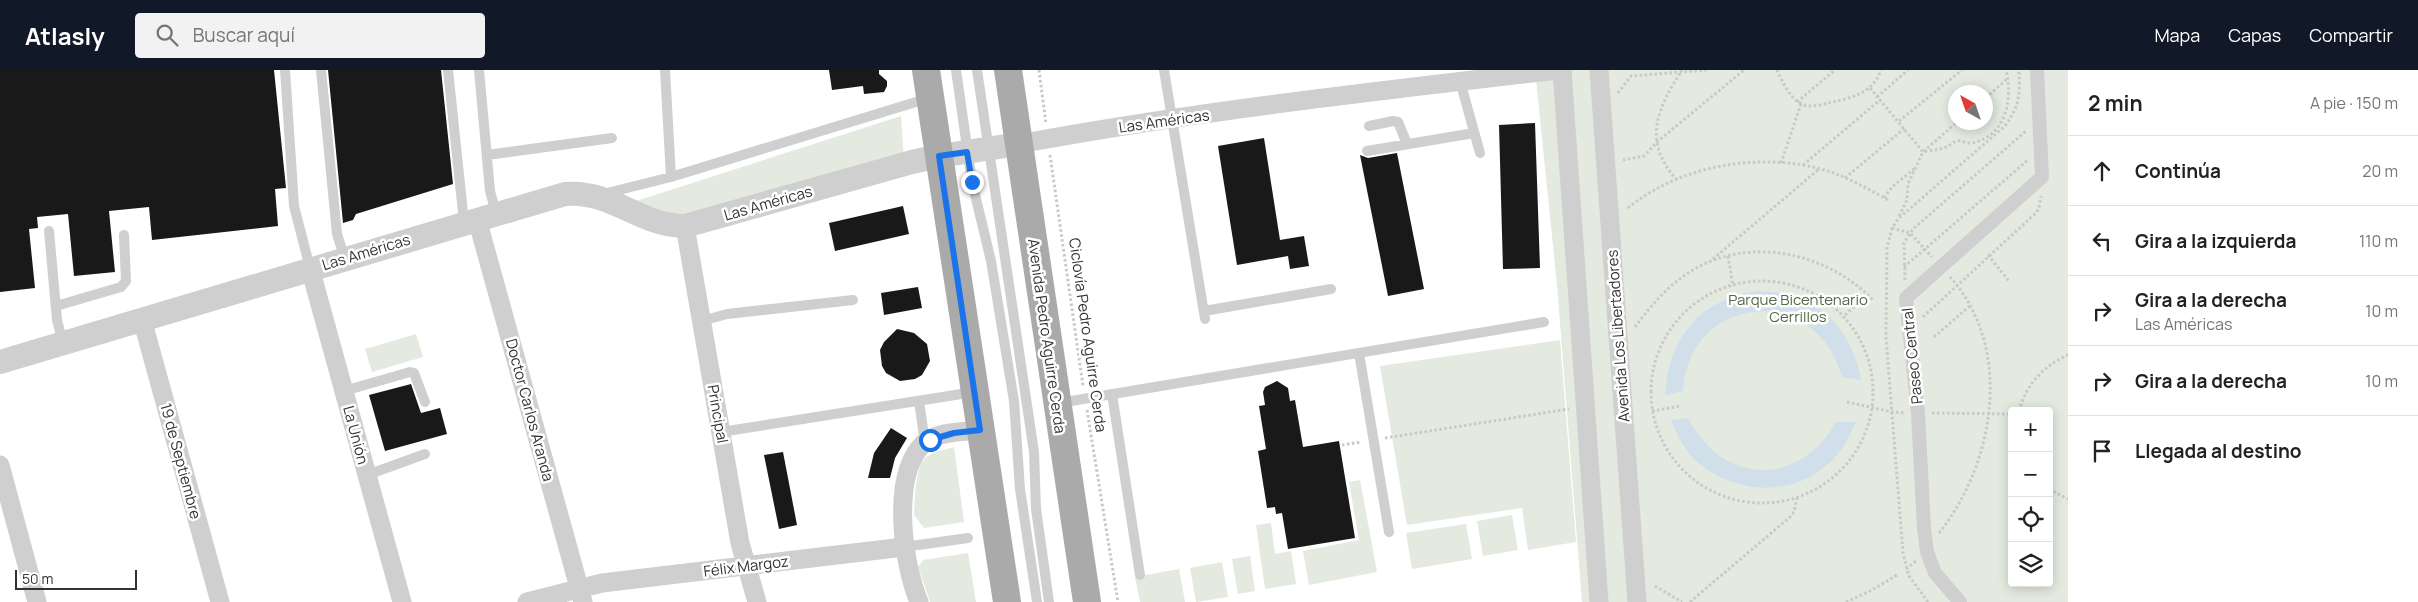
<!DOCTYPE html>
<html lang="es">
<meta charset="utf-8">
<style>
:root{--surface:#fff;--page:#f2f2f2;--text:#222;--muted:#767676;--line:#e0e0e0;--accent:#111827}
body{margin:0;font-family:Manrope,sans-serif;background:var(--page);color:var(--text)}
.controls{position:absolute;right:15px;bottom:15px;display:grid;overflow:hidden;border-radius:5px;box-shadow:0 2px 12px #0003}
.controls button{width:45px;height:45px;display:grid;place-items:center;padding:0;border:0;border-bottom:1px solid var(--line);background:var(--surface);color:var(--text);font:25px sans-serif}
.compass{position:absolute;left:1948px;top:15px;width:45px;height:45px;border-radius:50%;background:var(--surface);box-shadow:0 2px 12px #0003;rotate:320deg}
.scale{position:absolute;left:15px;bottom:12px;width:122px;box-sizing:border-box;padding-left:5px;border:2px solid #323232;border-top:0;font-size:14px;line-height:18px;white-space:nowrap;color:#323232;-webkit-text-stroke:4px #fff;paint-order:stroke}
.stop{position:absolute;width:15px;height:15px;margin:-11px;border:4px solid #1a73e8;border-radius:50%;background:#fff}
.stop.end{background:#1a73e8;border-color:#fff;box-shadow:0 1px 5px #0008}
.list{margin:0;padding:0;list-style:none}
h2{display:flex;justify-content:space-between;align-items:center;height:65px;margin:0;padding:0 20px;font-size:21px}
h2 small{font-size:16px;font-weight:400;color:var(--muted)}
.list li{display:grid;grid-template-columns:32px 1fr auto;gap:15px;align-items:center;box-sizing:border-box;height:70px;padding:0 20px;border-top:1px solid var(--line)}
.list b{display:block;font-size:19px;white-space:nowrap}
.list p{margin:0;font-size:16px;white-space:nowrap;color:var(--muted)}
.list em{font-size:16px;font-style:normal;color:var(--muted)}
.icon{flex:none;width:28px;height:28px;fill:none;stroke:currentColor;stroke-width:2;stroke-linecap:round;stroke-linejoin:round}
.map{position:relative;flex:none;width:2068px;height:532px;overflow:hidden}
header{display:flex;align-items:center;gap:30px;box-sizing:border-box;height:70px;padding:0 25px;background:var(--accent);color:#fff}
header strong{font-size:24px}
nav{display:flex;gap:28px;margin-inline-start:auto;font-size:18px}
.search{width:350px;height:45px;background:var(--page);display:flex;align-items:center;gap:12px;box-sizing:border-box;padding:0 18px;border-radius:5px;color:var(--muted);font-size:19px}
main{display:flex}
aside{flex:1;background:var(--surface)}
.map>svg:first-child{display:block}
.green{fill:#e4eadf;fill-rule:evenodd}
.water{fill:#d0dfea}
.building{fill:#191919}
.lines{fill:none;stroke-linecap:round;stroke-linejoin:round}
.path{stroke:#c9c9c9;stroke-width:3;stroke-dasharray:2.5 2.5;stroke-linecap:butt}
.service{stroke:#cfcfcf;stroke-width:10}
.pedestrian{stroke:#cfcfcf;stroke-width:14}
.minor{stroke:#cfcfcf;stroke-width:19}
.tertiary{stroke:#cfcfcf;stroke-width:24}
.primary{stroke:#aaa;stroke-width:28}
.route{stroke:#1a73e8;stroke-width:6}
.labels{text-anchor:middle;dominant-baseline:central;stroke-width:5;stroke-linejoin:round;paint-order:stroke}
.street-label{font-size:15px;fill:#323232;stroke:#fff}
.park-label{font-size:15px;fill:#536a43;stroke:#fff}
</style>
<header>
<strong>Atlasly</strong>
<div class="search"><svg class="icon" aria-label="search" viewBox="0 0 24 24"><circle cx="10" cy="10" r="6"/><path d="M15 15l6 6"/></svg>Buscar aquí</div>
<nav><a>Mapa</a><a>Capas</a><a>Compartir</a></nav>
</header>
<main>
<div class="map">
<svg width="2068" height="532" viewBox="0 0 2068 532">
<rect width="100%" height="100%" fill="#fff"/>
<path class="green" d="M1535,0H2068V532H1582L1557,215ZM1956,22H1986V52H1956ZM2012,341H2049V513H2012Z
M901,46L904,88L691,148L630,133Z
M416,264L423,287L372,302L365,279Z
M1560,270L1576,472L1528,480L1522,438L1407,455L1380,296Z
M954,377L964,452L924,458L914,445C915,431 915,398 925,388C933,381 945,380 954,377Z
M1360,410L1377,502L1309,515L1303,481L1359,470L1349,412Z
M1512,445L1518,480L1483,486L1477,451Z
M1271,453L1275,484L1291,481L1296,514L1265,519L1256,455Z
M1466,454L1472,489L1412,499L1406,463Z
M968,483L976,532H930L918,497L923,490Z
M1250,486L1255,521L1238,524L1232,489Z
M1222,492L1228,527L1196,532L1190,498Z
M1179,499L1185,532H1140L1135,507Z"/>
<path class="water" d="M1757,221C1767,222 1778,222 1788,224C1829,234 1855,271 1861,310L1842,307C1816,211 1688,225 1683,321L1665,325C1669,267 1699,230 1757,221Z
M1688,348C1722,415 1799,418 1836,352H1856C1849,367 1842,382 1829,393C1791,429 1731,424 1694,389C1683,378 1677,364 1671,350Z"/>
<path class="building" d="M0,0H274L286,118L275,119L278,156L152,170L149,137L109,141L115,202L74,206L68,144L37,147L38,158L29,159L35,218L0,222Z
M328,0H441L453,114L356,144L353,150L343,153Z
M829,0H879V4L887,11V16L884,22L864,24L863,16L832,20Z
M1535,53L1540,198L1503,199L1499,55Z
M1264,68L1280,170L1304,166L1309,196L1290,199L1288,186L1237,195L1218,76Z
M1397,83L1424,219L1388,226L1360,85L1368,88Z
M903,136L909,164L835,181L829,153Z
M918,217L922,238L884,245L881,223Z
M897,259L914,263L927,274L930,291L922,305L915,309L900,311L886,303L882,296L880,280L884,272Z
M1277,311L1288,318L1290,331L1295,330L1303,377L1339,371L1355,468L1288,479L1282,443L1276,444L1275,437L1267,438L1258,381L1266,379L1259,336L1265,335L1263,322L1265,317Z
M411,314L421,343L440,338L447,364L385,381L369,325Z
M891,358L907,368L895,388L890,408H868L874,383Z
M783,382L797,455L779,459L764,385Z"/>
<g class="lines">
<path class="path" d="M1039,0L1046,54
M1777,0C1782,11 1790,29 1802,34C1810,38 1820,35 1828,33C1850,28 1873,24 1881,0
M1870,18L1923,82C1931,80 1940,80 1946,77C1950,76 1953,72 1957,71C1961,70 1967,74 1972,73C2007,66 2013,28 2006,0
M1618,23L1631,6L1707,0
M1877,27L1908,0
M1986,28L2008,8
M1797,32L1835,0
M1899,51L1962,0
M1050,85L1083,316
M1623,90L1644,86L1657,72L1744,0
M1781,93L1801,34
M1803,95L1880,30
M1845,108L1905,58
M1677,110C1642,71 1657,39 1682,0
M1884,128L1892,117L1914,99
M1628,138C1679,96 1757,82 1821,99C1846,106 1868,119 1890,131
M1899,146L1907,130L1908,114L1923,82L1957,52
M1892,158L1910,163L1932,187
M1988,185L2009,211
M1728,186L1733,216
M1713,189L1819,99
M1904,197L2028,90
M1905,210L1904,173L1913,159L2026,61
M1651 322a111 111 0 1 1 222 0a111 111 0 1 1-222 0Z
M1845,245L1867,225
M1923,247L2036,143L2039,138L2041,126
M1635,257C1653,233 1672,211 1698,197C1757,166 1830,185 1874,231
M1934,267L1972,234
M1847,332L1892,342L1904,343
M1087,340L1118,532
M1652,341L1681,336
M2019,341C2026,315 2043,296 2068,285
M1932,343L2012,344
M1385,368L1569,339
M1342,375L1361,372
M2049,419L2068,429
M1939,463C1995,393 2014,278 1950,207
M1906,499L1916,491
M1655,516L1682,532
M1690,532L1790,447L1794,442L1797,428
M1846,532L1872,520L1897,505
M1928,532L1909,506L1903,483L1886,267L1887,177L1892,158L1898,149L2005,56C2020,35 2020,25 2019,0"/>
<path class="service" d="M285,0L294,136L310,198
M321,0L337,164L345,189
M448,0L464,152
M479,0L490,121L496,143
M665,0L671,107
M956,0L972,112L991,191L1014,331L1020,419L1037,532
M977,0L1034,382L1036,439L1049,532
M1164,0L1205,249
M1460,11L1480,83
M1369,56L1393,51L1398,52L1407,74
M1367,81L1474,63
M487,85L612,68
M603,124L671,107L929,28
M49,161L57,250L63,273
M56,236L121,217L126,211L124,165
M1204,241L1331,219
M702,251L727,244L853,230
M1359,283L1389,462
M344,321L410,302L414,303L425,332
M1112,324L1140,505
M919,331L925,373
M1059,333L1544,252
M721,362L974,322
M367,405L425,384
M904,477L968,468"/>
<path class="pedestrian" d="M1960,532L1935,503L1927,482L1924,458L1918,343L1906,228L2042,107L2037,0"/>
<path class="minor" d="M1562,0L1599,532
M1599,0L1637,532
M1019,74C1197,41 1378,21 1558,0
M477,149L583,532
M685,156L740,473L757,532
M310,198L402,532
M142,249L220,532
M0,395L37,532
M527,532L602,513L904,477
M919,532C903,494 890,405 924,373C938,361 963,362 980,360"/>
<path class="tertiary" d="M0,292L565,124C612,120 640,156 685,156L912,92L939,86L1019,74"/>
<path class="primary" d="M926,0L1007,532
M1008,0L1087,532"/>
</g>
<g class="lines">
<path class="route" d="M930,370L954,363L980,360L939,86L967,82L972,112"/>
</g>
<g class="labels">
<g class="street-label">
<text transform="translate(1164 51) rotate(-8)">Las Américas</text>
<text transform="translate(768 133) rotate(-16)">Las Américas</text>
<text transform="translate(366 182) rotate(-17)">Las Américas</text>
<text transform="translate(1088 265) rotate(82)">Ciclovía Pedro Aguirre Cerda</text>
<text transform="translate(1047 266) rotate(82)">Avenida Pedro Aguirre Cerda</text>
<text transform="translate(1618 266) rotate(-94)">Avenida Los Libertadores</text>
<text transform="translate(1912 286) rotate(-96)">Paseo Central</text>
<text transform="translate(530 340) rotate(75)">Doctor Carlos Aranda</text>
<text transform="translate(718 344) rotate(80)">Principal</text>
<text transform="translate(356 365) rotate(75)">La Unión</text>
<text transform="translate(181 391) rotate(75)">19 de Septiembre</text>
<text transform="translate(746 496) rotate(-7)">Félix Margoz</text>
</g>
<g class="park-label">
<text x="1798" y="229">Parque Bicentenario<tspan x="1798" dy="17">Cerrillos</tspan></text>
</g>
</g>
</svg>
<div class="controls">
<button>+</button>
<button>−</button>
<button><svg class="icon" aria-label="locate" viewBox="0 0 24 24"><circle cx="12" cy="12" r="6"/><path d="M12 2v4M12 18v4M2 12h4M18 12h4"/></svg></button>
<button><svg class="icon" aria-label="layers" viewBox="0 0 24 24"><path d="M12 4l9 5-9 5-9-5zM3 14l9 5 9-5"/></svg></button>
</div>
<svg class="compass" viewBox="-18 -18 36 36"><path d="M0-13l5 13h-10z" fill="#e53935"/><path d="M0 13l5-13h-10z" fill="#767676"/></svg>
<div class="scale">50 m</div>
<div class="stop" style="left:930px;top:370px"></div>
<div class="stop end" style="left:972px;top:112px"></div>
</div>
<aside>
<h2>2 min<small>A pie · 150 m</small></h2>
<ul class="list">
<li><svg class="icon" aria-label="ahead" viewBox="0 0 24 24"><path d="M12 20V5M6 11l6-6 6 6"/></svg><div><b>Continúa</b></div><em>20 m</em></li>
<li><svg class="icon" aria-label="left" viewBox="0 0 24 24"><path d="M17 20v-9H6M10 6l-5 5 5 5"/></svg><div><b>Gira a la izquierda</b></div><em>110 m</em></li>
<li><svg class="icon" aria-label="right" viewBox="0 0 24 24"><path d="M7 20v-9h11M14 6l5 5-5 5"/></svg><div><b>Gira a la derecha</b><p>Las Américas</p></div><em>10 m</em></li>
<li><svg class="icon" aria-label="right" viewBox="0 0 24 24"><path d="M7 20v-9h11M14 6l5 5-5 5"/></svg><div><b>Gira a la derecha</b></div><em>10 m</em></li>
<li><svg class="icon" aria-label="arrive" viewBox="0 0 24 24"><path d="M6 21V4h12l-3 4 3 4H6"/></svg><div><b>Llegada al destino</b></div></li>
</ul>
</aside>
</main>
